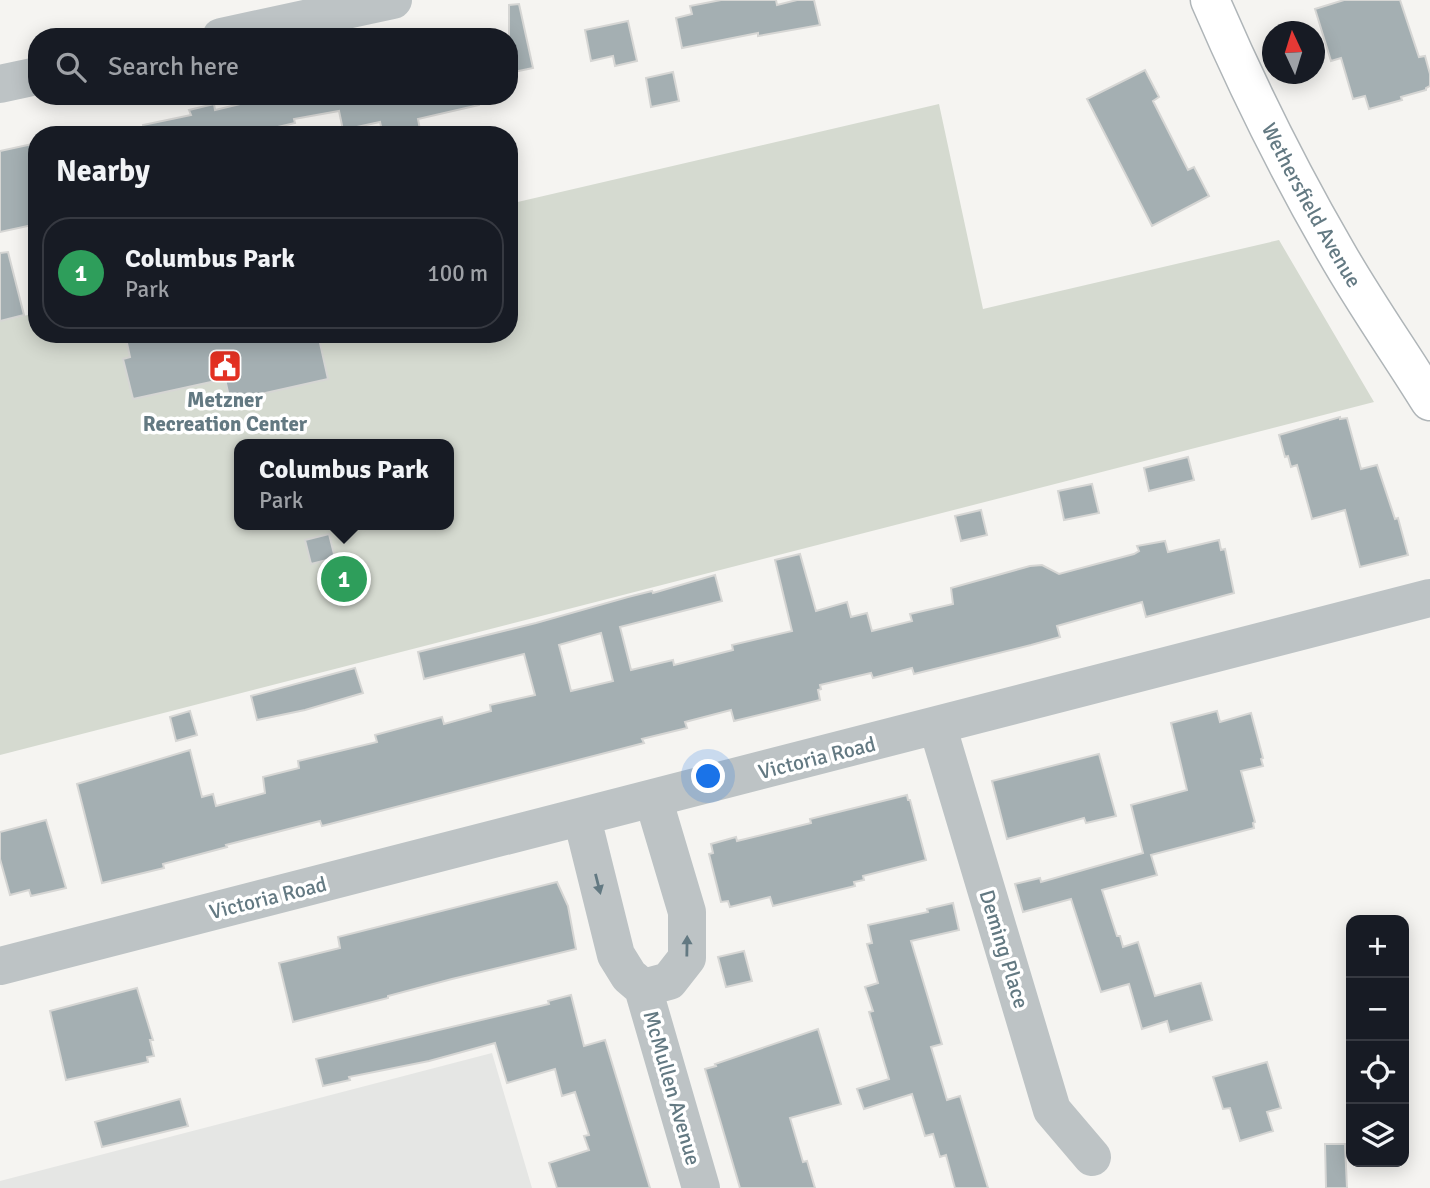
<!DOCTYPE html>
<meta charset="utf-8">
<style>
:root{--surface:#171b24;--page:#20242c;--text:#f1f3f6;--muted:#9ea1a6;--line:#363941;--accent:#2563eb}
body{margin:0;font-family:Signika,sans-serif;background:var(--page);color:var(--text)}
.controls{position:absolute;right:21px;bottom:21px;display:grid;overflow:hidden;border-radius:14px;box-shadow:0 4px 18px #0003}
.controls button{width:63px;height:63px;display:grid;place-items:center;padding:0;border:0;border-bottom:2px solid var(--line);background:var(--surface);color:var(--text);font:35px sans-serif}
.compass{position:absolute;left:1262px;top:21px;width:63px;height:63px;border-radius:50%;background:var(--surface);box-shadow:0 4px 18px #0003;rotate:356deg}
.you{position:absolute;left:709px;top:777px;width:24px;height:24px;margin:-18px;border:5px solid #fff;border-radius:50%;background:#1a73e8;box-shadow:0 0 0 10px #1a73e833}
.badge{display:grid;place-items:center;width:46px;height:46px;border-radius:50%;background:var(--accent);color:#fff;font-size:23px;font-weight:700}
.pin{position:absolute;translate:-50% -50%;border:4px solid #fff;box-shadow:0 2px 7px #0006}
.popup{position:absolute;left:234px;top:439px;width:220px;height:91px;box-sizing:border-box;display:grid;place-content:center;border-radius:14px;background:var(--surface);filter:drop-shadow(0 2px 5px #0005);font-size:23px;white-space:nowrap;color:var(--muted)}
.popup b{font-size:26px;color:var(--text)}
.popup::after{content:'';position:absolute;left:50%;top:100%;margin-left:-14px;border:14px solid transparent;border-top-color:var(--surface)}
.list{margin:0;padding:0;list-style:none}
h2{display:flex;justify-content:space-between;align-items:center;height:91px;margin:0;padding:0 28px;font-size:30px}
h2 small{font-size:23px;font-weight:400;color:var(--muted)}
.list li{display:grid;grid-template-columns:46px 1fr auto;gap:21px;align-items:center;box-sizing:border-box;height:112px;margin:0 14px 14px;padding:0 14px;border:2px solid var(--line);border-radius:28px}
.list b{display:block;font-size:26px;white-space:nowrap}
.list p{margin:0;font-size:23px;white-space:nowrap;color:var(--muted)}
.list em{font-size:23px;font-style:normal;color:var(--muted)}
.icon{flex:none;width:38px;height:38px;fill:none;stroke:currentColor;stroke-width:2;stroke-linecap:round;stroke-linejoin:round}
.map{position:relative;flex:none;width:1430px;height:1188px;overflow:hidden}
.search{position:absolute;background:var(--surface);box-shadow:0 4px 18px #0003;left:28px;top:28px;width:490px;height:77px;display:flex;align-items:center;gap:18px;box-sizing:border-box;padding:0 24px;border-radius:28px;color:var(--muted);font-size:26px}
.panel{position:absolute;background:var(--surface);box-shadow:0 4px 18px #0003;left:28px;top:126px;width:490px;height:217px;border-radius:28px}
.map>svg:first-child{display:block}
.built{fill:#e5e6e4}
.green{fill:#d5dad0;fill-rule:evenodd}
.building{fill:#a4afb2;stroke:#d6d6d4;stroke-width:2;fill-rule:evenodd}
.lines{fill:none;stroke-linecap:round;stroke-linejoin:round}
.major-casing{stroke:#afb5b8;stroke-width:41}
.minor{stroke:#bdc3c5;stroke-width:38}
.major{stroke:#fff;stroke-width:38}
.oneway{fill:#637982}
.labels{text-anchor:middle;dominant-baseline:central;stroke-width:7;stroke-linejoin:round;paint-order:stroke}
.street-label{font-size:21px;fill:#637982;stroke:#fff}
.poi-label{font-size:21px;font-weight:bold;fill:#637982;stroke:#fff}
</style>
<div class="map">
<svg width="1430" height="1188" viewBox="0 0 1430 1188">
<rect width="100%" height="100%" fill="#f5f4f1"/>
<path class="built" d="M492,1053L532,1188H0V1181Z"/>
<path class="green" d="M939,104L983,309L1279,240L1374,402L0,755V321L37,313V334H509V204ZM239,444H449V525H239Z"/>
<path class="building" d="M721,0H776L777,5L797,0H814L820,25L758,36V33L682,48L676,18L692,14L690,6Z
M1344,0H1400L1419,57L1425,56L1430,74V86L1426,88V90L1401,97L1402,100L1369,109L1365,96L1353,99L1341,58L1331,61L1315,9Z
M519,4L533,68L509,73V5Z
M628,21L637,61L615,66L613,56L591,61L585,30Z
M1145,70L1159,97L1153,101L1188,170L1194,167L1209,196L1152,226L1087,99Z
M673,72L679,101L651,107L646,78Z
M274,96H478L479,105L418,119L421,135H383L380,122L343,130L339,111L294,119L295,123L243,135H144L143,125L191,115L189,110L214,104L215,110Z
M37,143V224L0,232V151Z
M8,252L24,315L0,321V253Z
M125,334H318L328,379L230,401L225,379L133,399L123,359L130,357Z
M1340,417V419L1347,418L1361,469L1377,465L1395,519L1398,518L1408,555L1360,567L1345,510L1312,519L1297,465L1291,467L1288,456L1285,457L1279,435Z
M1188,457L1194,480L1149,491L1144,468Z
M1092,484L1099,513L1064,520L1058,491Z
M981,510L987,535L961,541L955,516Z
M329,534L335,558L311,564L305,540Z
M1219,540L1221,550L1225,549L1234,593L1146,617L1142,602L1057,626L1060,637L1031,645L914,674L912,668L873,678L871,673L820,685L821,689L818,690L820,700L734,721L731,710L685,722L687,728L642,739L644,743L322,826L320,821L226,845L227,847L163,864L164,868L102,883L77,784L190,750L202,797L213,794L216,806L265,793L263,777L299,768L298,761L377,742L375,735L442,717L444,724L491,711L490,705L535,695L524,654L424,679L418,652L536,623L628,597L652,591L653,593L715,575L722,601L620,627L631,670L673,660L674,665L733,650L732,645L792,631L775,560L800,554L816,611L847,602L851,617L867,613L872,631L912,621L910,614L953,604L951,588L1030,566L1042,565L1059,574L1134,554L1139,551L1137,546L1165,541L1168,552ZM601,633L613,681L571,691L559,645Z
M355,668L363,693L305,710L257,720L251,696Z
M190,711L197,735L176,741L170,717Z
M1217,711L1220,722L1251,713L1263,758L1261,759L1263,766L1241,771L1255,822L1253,823L1254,828L1151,855L1157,875L1102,890L1117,936H1120L1123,947L1138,942L1155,996L1201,983L1212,1020L1170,1032L1167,1021L1142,1029L1129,984L1101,992L1071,899L1023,912L1015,884L1040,878L1041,882L1143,853L1131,805L1187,790L1171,723Z
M1099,754L1116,816L1086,823L1084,818L1007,839L992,781Z
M907,795L908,800H910L926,860L863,876L864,880L854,882L855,886L773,906L770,897L730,907L728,901L721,902L709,854L713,853L711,844L736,837L737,841L811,823L810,819Z
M46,820L66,888L31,896L29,890L10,895L0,859V832Z
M557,882L568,906L576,949L452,979L388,996V998L293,1022L279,963L340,948L338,937Z
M953,903L959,930L911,941L942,1044L931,1047L947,1100L960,1096L988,1188H955L946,1155L940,1157L933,1134L925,1136L912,1094L864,1109L857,1089L889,1079L869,1012L873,1011L865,987L878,983L867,944L872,943L868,925L928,912L927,909Z
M744,951L752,981L726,987L718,957Z
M137,988L153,1040H150L154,1056L147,1057L148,1062L66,1080L50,1011Z
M571,995L584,1046L605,1040L650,1188H557L549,1163L589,1150L584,1136L589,1135L575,1092L562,1096L555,1069L507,1083L495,1043L429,1061L349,1077L350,1080L323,1086L316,1059L549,1004L548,1001Z
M818,1029L841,1104L790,1118L803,1162L807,1161L815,1188H740L705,1069L716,1066L715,1064Z
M1267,1062L1281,1108L1267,1112L1273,1131L1240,1141L1230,1108L1223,1109L1213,1077Z
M180,1099L188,1126L102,1147L95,1122Z
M1325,1144H1345L1347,1188H1326Z"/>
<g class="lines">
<defs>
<g id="major">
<path id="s1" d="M1210,0C1247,86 1289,171 1336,252C1365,303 1399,351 1430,401"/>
</g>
</defs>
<use href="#major" class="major-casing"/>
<path class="minor" d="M221,37L393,0
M0,84L37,76
M938,728L1052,1110L1092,1157
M582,818L616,955L629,976L643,988L701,1188
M0,966C477,845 954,724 1430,598
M643,988L669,981L687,958V912L653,798"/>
<use href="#major" class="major"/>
</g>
<defs><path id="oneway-solid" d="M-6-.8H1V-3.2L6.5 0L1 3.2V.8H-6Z" transform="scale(1.75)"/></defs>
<g class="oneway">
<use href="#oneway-solid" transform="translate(598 884) rotate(76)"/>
<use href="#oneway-solid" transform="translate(687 946) rotate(-89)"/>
</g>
<defs>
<symbol id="civic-square" viewBox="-11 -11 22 22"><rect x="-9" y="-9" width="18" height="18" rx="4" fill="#e33122" stroke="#fff"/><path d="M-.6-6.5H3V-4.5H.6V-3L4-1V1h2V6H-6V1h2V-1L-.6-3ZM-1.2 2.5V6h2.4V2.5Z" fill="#fff"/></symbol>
</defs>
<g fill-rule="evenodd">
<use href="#civic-square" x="206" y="347" width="38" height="38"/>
</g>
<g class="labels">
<g class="street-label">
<text stroke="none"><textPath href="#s1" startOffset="229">Wethersfield Avenue</textPath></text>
<text transform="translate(817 758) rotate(-14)">Victoria Road</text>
<text transform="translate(268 898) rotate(-14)">Victoria Road</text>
<text transform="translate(1004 949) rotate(73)">Deming Place</text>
<text transform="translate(672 1088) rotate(74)">McMullen Avenue</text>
</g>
<g class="poi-label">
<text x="225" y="400">Metzner<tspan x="225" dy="24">Recreation Center</tspan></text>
</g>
</g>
</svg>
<div class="controls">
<button>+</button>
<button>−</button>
<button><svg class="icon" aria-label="locate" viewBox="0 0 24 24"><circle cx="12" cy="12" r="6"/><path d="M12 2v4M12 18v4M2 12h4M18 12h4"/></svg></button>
<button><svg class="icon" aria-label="layers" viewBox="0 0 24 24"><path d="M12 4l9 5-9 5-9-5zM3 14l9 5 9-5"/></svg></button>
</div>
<svg class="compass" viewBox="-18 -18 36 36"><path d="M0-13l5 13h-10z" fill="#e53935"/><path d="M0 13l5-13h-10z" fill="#9ea1a6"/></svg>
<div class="you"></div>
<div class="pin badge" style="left:344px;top:579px;background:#2e9e5b">1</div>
<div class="popup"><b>Columbus Park</b>Park</div>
<div class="search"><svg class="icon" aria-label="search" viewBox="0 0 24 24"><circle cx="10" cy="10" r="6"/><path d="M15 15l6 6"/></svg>Search here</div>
<section class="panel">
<h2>Nearby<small></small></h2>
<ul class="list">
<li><span class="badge" style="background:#2e9e5b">1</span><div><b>Columbus Park</b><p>Park</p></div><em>100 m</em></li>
</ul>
</section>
</div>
